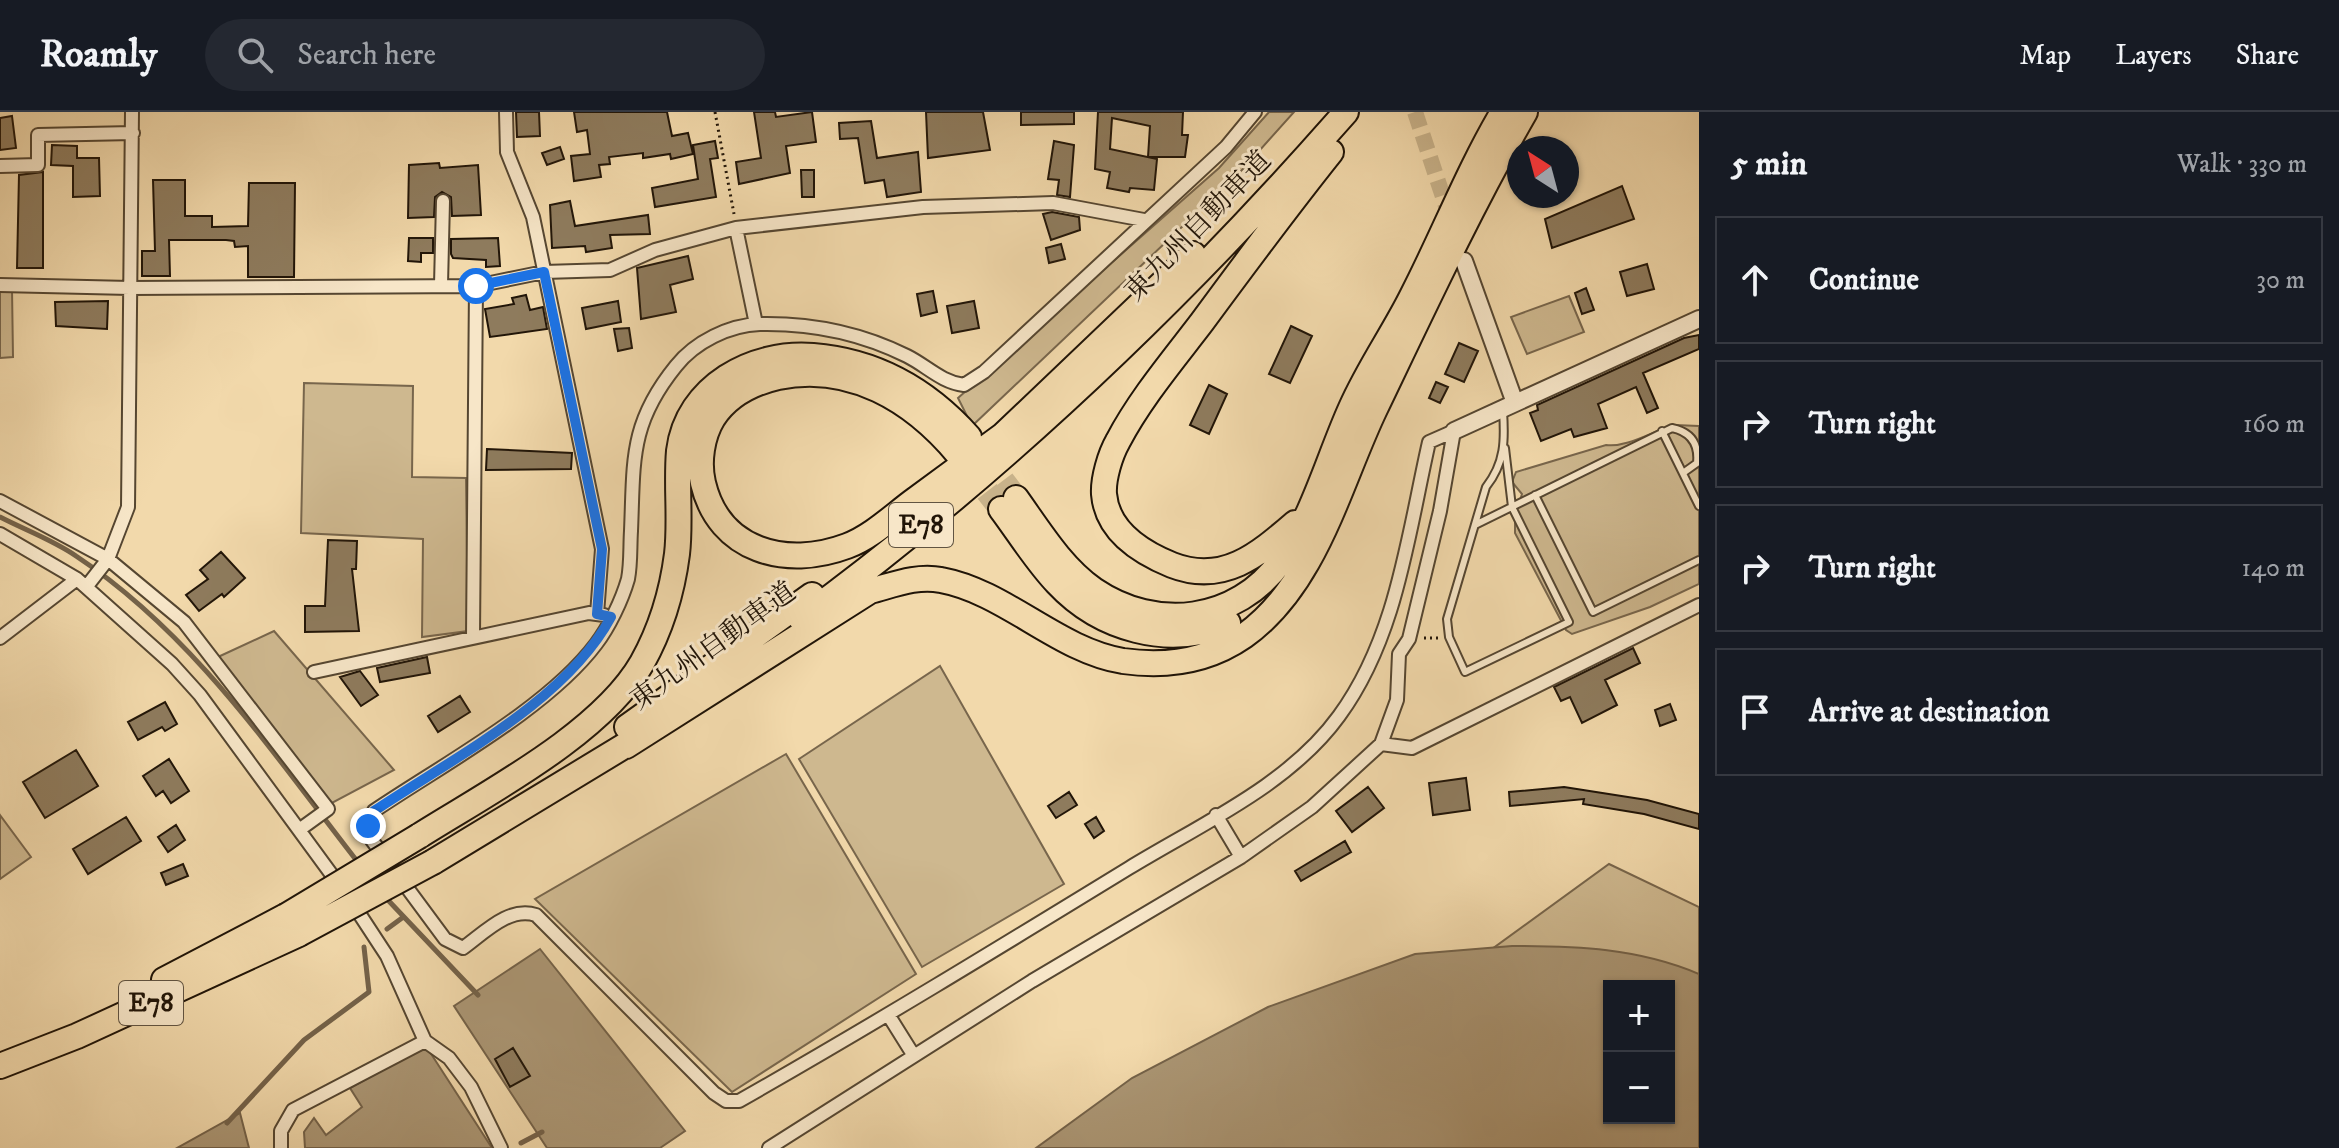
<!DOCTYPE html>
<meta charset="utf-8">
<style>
:root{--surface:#171b24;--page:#242831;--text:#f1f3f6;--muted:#9ea1a6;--line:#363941}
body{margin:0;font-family:"IM FELL DW Pica","Noto Serif JP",serif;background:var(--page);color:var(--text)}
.controls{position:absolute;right:24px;bottom:24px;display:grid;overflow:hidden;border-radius:0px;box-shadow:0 2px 6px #0004}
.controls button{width:72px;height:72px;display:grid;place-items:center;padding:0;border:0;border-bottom:2px solid var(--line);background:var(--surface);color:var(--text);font:40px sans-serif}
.compass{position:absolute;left:1507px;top:24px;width:72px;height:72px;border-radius:50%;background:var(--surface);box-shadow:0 2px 6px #0004;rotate:324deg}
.stop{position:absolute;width:24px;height:24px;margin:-18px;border:6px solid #1a73e8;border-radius:50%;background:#fff}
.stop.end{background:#1a73e8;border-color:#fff;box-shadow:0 2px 8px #0008}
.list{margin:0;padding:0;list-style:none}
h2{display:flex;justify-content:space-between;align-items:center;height:104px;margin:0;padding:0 32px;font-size:34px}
h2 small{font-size:26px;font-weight:400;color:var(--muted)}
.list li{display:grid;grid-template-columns:52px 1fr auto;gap:24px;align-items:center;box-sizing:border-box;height:128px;margin:0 16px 16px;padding:0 16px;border:2px solid var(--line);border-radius:0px}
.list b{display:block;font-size:30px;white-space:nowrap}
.list em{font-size:26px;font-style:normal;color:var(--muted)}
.icon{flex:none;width:44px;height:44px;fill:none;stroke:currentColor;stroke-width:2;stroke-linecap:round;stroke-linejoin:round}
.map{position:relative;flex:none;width:1699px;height:1036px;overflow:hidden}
header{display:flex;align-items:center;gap:48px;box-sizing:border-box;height:112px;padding:0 40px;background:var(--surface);border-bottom:2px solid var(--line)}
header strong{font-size:38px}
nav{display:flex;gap:44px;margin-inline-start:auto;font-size:28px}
.search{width:560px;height:72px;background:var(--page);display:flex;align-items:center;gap:20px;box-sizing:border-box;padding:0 28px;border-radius:44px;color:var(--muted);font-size:30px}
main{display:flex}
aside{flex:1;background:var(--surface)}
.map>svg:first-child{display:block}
.green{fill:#ceb88f;stroke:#78664c;stroke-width:2;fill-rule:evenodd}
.water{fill:#ab9674;stroke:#746249;stroke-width:2;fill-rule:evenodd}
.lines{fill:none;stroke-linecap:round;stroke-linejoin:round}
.stream{stroke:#746249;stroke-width:5}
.building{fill:#8e7b5d;stroke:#211508;stroke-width:2}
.tertiary-tunnel{stroke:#c8b28a;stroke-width:16;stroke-dasharray:16 8;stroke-linecap:butt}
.motorway-tunnel{stroke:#c8b28a;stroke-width:24;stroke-dasharray:24 12;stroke-linecap:butt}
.service-casing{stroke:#554631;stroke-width:10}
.minor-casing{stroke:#554631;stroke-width:16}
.tertiary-casing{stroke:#554631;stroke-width:20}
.motorway-casing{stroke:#211508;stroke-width:28}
.path{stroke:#211508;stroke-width:3;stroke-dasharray:2 4;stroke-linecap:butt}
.service{stroke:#f7e6c8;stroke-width:6}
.minor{stroke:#f7e6c8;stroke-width:12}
.tertiary{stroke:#f7e6c8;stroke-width:16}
.motorway{stroke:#f2d9ab;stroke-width:24}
.motorway-bridge-casing{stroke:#211508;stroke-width:28;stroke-linecap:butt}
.motorway-bridge{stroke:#f2d9ab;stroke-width:24}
.route{stroke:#1a73e8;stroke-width:10}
.labels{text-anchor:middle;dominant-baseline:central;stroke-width:6;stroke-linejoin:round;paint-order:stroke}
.shield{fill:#f7e6c8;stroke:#615442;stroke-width:2}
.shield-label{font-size:26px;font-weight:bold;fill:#211508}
.street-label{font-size:28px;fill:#211508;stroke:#f7e6c8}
</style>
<header>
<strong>Roamly</strong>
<div class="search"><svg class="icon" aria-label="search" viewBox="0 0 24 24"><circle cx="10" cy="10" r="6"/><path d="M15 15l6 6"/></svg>Search here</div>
<nav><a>Map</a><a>Layers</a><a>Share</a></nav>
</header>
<main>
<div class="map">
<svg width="1699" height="1036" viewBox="0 0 1699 1036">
<rect width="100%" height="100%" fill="#f2d9ab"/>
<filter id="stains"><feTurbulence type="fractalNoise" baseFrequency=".0025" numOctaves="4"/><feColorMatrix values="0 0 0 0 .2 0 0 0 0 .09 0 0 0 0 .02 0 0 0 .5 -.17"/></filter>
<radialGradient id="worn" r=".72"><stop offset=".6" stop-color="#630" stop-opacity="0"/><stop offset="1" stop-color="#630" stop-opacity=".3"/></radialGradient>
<path class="green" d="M1269,0H1294L1243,57L972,314L958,286L1219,56Z
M12,177L13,245L0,246V179Z
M1569,184L1584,220L1527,242L1511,205Z
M304,271L413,274L412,365L466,366L468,519L422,525L423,427L301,421Z
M1675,313L1699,314V472L1650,495L1572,522L1566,518L1515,421V404L1522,382L1512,370L1516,360L1606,333C1628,336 1654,318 1675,313Z
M274,519L394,658L330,692L218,545Z
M940,554L1064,772L922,855L799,647Z
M786,642L916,862L732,980L535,787Z
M0,703L31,745L0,767Z
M1609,752L1699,795V1036H1218ZM1609,874H1669V1006H1609Z"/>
<path class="water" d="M1512,834C1577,834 1638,836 1699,862V1036H1036L1132,966L1268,895L1415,842ZM1669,874V1006H1609V874Z
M540,837L685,1019L660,1036H547L454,894Z
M426,934L492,1036H305L304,1020L314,1006L326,1023L362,995L350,976Z
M240,1001L249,1036H177Z"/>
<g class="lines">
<path class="stream" d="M0,405C25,418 53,428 76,444C194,522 274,643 360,753
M386,786L478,883
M387,817L402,806
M227,1011L304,928L369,880L364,835
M521,1031L542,1020"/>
</g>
<path class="building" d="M516,0H539L540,24L517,25Z
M574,0H667L672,24L688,21L693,42L671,47L670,42L643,46V41L609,45L610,52L599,53L601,65L574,69L571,44L590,42L587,18L577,20Z
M754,0H775L776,5L812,0L816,30L786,34L790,61L739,72L736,50L761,46Z
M926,0H983L990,38L928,46Z
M1021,0H1074V12L1021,13Z
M1098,0H1183L1182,23H1188L1185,45H1148L1150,14L1112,6L1110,37L1157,47L1154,78L1130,76L1129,80L1107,76L1110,60L1095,57Z
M12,4L16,36L0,38V6Z
M871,9L877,46L918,40L921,80L887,85L884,68L865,71L858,26L840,27L839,11Z
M715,29L718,46L710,47L716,85L655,95L652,76L698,67L693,33Z
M1054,29L1074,33L1070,85L1057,83L1059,68L1048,67Z
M52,33L77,34V46H99L100,84L73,85V54L51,53Z
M560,35L564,47L547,53L542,41Z
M439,51L440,56L478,53L481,103L452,104L451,85L442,80L435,85L434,105L408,106L409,53Z
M801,58H814V85H802Z
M43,60V156H17L19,63Z
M153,68H185V104H212V115L248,114L249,71H295L294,165H248V134L235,135L234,129L226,128H169L170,164H142V139H155Z
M1622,74L1634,107L1552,136L1545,107Z
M570,89L575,114L648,103L650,122L610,123L612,136L586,140L585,134L552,136L550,93Z
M1052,100L1079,105L1080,118L1051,128L1043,102Z
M409,126H433V141H421V150L408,149Z
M498,126L500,154L486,155V148L453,146L451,142V127Z
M1061,132L1065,147L1049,151L1046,136Z
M688,144L693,167L670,173L676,200L641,207L637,156Z
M1647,152L1654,177L1627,184L1620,160Z
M1586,176L1594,198L1582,202L1575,181Z
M933,179L937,200L921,204L917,182Z
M526,183L530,198L543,195L547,217L490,225L485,197L514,192L512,186Z
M108,189L107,217L56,214L55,190Z
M618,189L621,210L586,217L582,196Z
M974,189L979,216L952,221L947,194Z
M1291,214L1312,224L1290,271L1269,262Z
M629,216L632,236L618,239L614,217Z
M1699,223V237L1643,261L1658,296L1647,301L1636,275L1598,292L1607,316L1574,325L1571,317L1541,329L1530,301L1538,298L1537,293L1684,226Z
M1459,231L1478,239L1464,270L1445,262Z
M1436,270L1448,275L1440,291L1429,286Z
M1209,273L1227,282L1209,322L1190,313Z
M487,337L572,341L571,357L486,358Z
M328,428L357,429L356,457H352L359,519L305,520V494H325Z
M221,440L245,466L224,485L222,482L199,499L186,483L208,467L200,458Z
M1633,536L1640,551L1605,568L1617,593L1582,611L1570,585L1561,589L1554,575Z
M427,545L430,561L380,570L377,556Z
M360,559L378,583L361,594L340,565Z
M460,584L470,600L438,620L428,604Z
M165,590L177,612L165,619L162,615L138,628L128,610Z
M1670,592L1676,608L1660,614L1655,598Z
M76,638L98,674L45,706L23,670Z
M169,647L189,679L171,691L163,679L156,684L143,664Z
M1466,666L1470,698L1433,703L1429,671Z
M1368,675L1384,696L1352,720L1336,699Z
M1564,675L1647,688L1699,702V717L1644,702L1583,692L1584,687L1510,694L1509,680Z
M1069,680L1077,693L1056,706L1048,694Z
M126,705L141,729L88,762L73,737Z
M1096,705L1104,719L1094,726L1085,712Z
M176,713L185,728L168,740L158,725Z
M1345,729L1351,740L1301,769L1295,759Z
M183,752L188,764L166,773L161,761Z
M513,936L530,964L510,975L495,947Z"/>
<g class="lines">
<path class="tertiary-tunnel" d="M1415,0L1451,109"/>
<path class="motorway-tunnel" d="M981,340L1016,386
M965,351L1001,397"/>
<defs>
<path id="service" d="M1503,299C1505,328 1505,351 1486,375L1447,507L1449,525L1465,560L1569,510L1512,395L1505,336
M1662,319L1699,394
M1535,383L1593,500L1699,448
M1475,413L1672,316C1691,320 1699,332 1697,351L1683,361"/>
<path id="minor" d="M506,0L507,40L533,105L602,437L597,502
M1255,0L1226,35L984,260L964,273C941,270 927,254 907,244C861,221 811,211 760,212C729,213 695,230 676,254C629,312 634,349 631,419C630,434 631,452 628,467C622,488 609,515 596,532C548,596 442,653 374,699L368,714L371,727L445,827L463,836C484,821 509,794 536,803L714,981L726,989H739C871,914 1000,835 1129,756C1201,712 1289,673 1339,604C1397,525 1408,422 1429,330L1454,319
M0,54L38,53V23L133,21
M736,116L756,212
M0,173L130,176L476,174L544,160L610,158L655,138L736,116L923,95L1053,91L1144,108
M441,173L443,89
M0,389L108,447L184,510L328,697L299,718
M0,422L77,467L172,552L200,583L340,774
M87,474L108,447L128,395L132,0
M473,524L476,174
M0,526L77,467
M314,560L589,501L604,503
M1381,632L1412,636L1699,493
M1216,703L1241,745
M351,789L387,844L425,929L449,946L471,975L501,1036
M889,904L914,944
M281,1036V1019L293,998L425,929
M769,1036L1032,869L1241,745L1312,695L1381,632L1397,588L1399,542L1409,527L1440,399L1454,319"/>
<path id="tertiary" d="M1464,149L1515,291
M1454,319L1699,207"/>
<path id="motorway" d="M999,327L1193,142
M958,342C913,288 850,250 778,265C752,271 728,283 713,306C702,324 698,350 703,371C719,439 786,457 847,434C871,425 892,405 912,390C945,366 977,342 1010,318
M1016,386C1039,418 1061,455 1094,478C1156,520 1236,511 1281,449C1314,403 1328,347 1351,296C1368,257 1393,222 1412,184C1443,124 1468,59 1503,0
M1001,397C1019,421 1036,449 1057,471C1100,517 1169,537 1228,511
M1295,411C1258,443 1223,473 1172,453C1140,440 1107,419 1104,382C1103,367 1110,343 1118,329C1140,287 1173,248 1202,210C1244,153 1287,95 1331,40
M801,507C1001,360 1183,186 1346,0
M627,615L812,483
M626,634L870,479C893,473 917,463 941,468C1006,480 1057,538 1123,549C1165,555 1208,549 1244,524C1316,473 1339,372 1375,297C1423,197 1470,96 1525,0
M419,724C487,681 601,622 642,551C661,517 672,481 677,442C681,409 676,373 679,339C687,274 753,239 813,244C876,249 927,278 969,325
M433,750L639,625
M164,868L286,804
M0,954L77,924L299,822"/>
</defs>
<use href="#service" class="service-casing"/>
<use href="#minor" class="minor-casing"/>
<use href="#tertiary" class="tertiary-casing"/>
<use href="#motorway" class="motorway-casing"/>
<path class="path" d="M715,0L734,102
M1424,526H1440"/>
<use href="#service" class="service"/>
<use href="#minor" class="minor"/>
<use href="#tertiary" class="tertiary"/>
<use href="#motorway" class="motorway"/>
<defs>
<path id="motorway-bridge" d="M286,804L419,724
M299,822L433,750"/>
</defs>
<use href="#motorway-bridge" class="motorway-bridge-casing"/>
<use href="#motorway-bridge" class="motorway-bridge"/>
</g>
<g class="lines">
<path class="route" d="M368,714L374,699C453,646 566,589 611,505L597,502L602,437L544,160L476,174"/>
</g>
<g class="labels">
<g class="shield">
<rect x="889" y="391" width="64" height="44" rx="6"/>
<rect x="119" y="869" width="64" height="44" rx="6"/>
</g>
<g class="shield-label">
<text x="921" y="413">E78</text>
<text x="151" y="891">E78</text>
</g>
<g class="street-label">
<text transform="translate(1198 114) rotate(-46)">東九州自動車道</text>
<text transform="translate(713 534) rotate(-36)">東九州自動車道</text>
</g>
</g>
<rect width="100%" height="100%" filter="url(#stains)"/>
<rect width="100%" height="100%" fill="url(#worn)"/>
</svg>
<div class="controls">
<button>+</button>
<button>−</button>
</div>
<svg class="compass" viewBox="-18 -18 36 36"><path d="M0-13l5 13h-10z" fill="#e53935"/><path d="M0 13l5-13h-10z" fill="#9ea1a6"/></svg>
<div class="stop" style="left:476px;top:174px"></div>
<div class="stop end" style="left:368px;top:714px"></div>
</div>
<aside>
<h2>5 min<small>Walk · 330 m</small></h2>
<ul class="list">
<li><svg class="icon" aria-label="ahead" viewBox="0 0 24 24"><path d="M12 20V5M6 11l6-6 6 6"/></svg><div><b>Continue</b></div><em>30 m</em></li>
<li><svg class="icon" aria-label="right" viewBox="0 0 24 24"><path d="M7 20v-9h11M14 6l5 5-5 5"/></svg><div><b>Turn right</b></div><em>160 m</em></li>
<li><svg class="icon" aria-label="right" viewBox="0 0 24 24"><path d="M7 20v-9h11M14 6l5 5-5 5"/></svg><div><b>Turn right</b></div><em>140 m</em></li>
<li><svg class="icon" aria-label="arrive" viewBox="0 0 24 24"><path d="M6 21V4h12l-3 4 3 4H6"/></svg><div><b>Arrive at destination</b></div></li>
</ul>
</aside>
</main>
